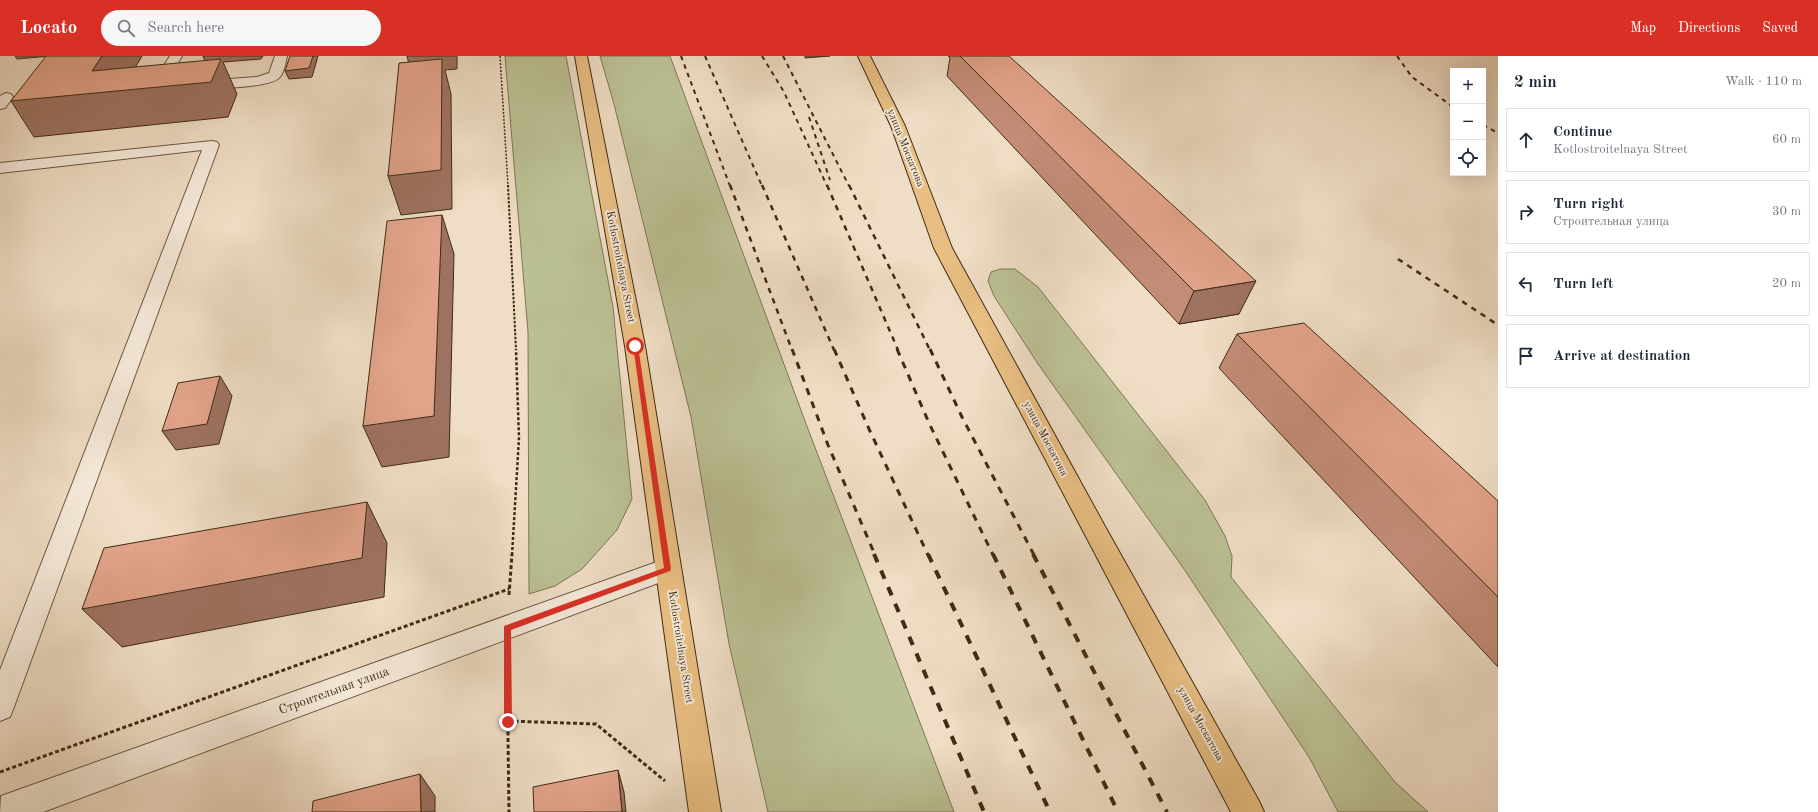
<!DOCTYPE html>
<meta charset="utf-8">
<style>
:root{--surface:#fff;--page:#f6f6f7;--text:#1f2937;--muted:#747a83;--line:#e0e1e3;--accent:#d93025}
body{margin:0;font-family:"Old Standard TT",serif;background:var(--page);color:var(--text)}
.controls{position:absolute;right:12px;top:12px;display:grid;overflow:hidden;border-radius:0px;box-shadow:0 4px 16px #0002}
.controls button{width:36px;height:36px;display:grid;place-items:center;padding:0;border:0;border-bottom:1px solid var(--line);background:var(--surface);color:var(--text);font:20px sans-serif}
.stop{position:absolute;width:12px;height:12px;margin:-9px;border:3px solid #d93025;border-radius:50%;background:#fff}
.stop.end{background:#d93025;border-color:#fff;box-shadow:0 1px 4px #0008}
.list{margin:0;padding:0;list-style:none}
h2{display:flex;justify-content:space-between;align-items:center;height:52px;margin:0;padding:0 16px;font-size:17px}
h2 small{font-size:13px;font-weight:400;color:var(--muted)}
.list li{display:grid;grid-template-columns:26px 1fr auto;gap:12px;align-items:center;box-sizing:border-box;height:64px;margin:0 8px 8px;padding:0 8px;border:1px solid var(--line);border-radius:0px}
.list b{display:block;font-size:15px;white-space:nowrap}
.list p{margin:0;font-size:13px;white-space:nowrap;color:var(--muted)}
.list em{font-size:13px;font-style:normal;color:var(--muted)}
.icon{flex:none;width:22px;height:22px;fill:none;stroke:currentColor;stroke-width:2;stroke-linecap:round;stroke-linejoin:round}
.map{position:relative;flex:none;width:1498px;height:756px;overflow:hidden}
header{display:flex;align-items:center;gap:24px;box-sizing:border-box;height:56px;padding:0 20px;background:var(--accent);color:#fff}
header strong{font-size:19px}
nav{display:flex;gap:22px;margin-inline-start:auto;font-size:14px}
.search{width:280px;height:36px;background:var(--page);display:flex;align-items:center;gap:10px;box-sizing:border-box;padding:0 14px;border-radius:22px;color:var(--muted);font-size:15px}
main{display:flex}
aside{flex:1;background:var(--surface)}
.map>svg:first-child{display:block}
.green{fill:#bbc094;stroke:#7d7654}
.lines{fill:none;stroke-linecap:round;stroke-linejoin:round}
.minor-casing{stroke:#6b5840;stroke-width:2}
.major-casing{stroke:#3f2c13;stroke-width:2}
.path-far3{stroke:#3f2c13;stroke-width:1.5;stroke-dasharray:2 1.5;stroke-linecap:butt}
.path-far2{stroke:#3f2c13;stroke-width:2;stroke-dasharray:2.5 1.5;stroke-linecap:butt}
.path-far1{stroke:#3f2c13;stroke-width:2.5;stroke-dasharray:3 2;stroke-linecap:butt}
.path{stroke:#3f2c13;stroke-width:3;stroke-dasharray:4 2.5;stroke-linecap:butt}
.minor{fill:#f5e9d9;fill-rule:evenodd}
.major{fill:#e8be82;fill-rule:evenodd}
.rail-far3{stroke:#3f2c13;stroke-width:2;stroke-dasharray:4.5 4.5;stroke-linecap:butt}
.rail-far2{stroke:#3f2c13;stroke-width:2.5;stroke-dasharray:5.5 5.5;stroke-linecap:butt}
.rail-far1{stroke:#3f2c13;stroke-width:3;stroke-dasharray:7 7;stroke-linecap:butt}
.rail{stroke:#3f2c13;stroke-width:4;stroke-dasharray:9 9;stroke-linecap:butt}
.wall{fill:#c28c77;stroke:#3f2c13}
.shaded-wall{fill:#9e7261;stroke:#3f2c13}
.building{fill:#e2a38a;stroke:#3f2c13}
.route{fill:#d93025}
.labels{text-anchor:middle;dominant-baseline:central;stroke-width:3.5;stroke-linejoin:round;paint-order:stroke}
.street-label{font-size:11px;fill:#3f2c13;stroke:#f5e9d9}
.near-street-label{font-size:13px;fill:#3f2c13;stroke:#f5e9d9}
</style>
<header>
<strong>Locato</strong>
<div class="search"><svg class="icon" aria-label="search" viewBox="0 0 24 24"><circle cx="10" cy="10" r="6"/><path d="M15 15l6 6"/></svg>Search here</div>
<nav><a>Map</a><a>Directions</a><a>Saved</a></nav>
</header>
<main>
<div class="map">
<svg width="1498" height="756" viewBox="0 0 1498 756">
<rect width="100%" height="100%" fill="#efddc5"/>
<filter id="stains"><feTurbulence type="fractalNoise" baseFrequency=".005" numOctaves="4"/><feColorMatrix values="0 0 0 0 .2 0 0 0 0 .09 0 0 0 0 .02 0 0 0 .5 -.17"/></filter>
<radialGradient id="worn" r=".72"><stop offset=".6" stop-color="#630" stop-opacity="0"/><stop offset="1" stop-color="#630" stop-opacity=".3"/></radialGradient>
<path class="green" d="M505,0H566L613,251L632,443L617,474L582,513L555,530L529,538L528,276Z
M600,0H670L805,365L954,756H768L729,588L691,361L614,48Z
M1000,213H1015L1038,231L1205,444L1225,480L1232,500L1231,521L1395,726L1428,756H1338L1309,701L1184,513L1038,308L994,240L988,225L991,216Z"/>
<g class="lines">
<defs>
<path id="minor" d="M170,0H182L168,24L176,31L174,34C166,36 159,32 154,25Z
M275,0H287C286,6 284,16 280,21C271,32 217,32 201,33L196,32L194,29L196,26L201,25L257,21L269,17Z
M6,37L11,38L13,41L5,52L0,53V40Z
M212,85L217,86L219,89L14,651L10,661L0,665V614L202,94L0,117V107Z
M668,502L677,506L681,513L677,520L43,756H0L1,740Z"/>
<path id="major" d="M575,0H587L645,290L721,756H689L625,290Z
M858,0H870L905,70L952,192L1107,474L1259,745L1264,756H1231L934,192L891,70Z"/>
</defs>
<use href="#minor" class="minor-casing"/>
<use href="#major" class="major-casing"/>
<path class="path-far3" d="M500,0L508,130"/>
<path class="path-far2" d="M508,129L516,294"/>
<path class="path-far1" d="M512,499L519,382L516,293"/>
<path class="path" d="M509,539L512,498
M507,604L509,756
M508,665L596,668L665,725
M0,716L509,533"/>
<use href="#minor" class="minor"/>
<use href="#major" class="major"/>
<path class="rail-far3" d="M681,0L730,130
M705,0L762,130
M762,0L784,36L827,130
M783,0L849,130
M1397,0L1412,21L1453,51
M809,61L830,124
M1483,69L1498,77"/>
<path class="rail-far2" d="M730,129L792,294
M762,129L834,294
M827,129L898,294
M849,129L930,294
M1398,203L1498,269"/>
<path class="rail-far1" d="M792,293L828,389L875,499
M834,293L869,373L928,499
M897,293L929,367L993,499
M930,293L962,361L1034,499"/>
<path class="rail" d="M874,498L984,756
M928,498L1050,756
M993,498L1118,756
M1033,498L1167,756"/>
</g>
<path class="wall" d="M948,0H1009L1239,258L1179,268L947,20L950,2Z
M1237,278L1498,445V611L1219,312Z"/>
<path class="shaded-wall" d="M15,0H51L17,3Z
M102,0H142L122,34L206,8L203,0H263L261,3L223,6L237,38L228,61L34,81L11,45L92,15Z
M313,0H318L312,21L289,23L285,15Z
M407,0H457V13L445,14L451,38L452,153L401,159L388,120L411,17Z
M805,0H830L805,2Z
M442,159L454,198L449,401L382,411L363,370Z
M1256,225L1239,258L1179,268L1194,235Z
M220,320L232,340L219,388L176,394L162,375Z
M367,446L387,487L384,541L122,591L82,553Z
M618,714L624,736L626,756H622Z
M420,718L435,740V756H421Z"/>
<path class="building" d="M46,0H102L92,15L221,3L211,26L11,45Z
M290,0H313L309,12L285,15Z
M960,0H1009L1256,225L1194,235Z
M442,3L441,114L388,120L399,7Z
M442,159L434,360L363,370L387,165Z
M1304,267L1498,445V541L1237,278Z
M220,320L207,368L162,375L178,327Z
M367,446L362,502L82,553L104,492Z
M618,714L622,756H534L533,731Z
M420,718L421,756H312L313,745Z"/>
<path class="route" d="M633,289L638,290L671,513L670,515L511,574L512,666L508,670L504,666V570L664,512Z"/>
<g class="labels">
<g class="street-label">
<text transform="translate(905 92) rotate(68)">улица Москатова</text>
<text transform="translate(620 211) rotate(79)">Kotlostroitelnaya Street</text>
<text transform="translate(1045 383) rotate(62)">улица Москатова</text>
<text transform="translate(680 591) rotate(81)">Kotlostroitelnaya Street</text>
<text transform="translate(1200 668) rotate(61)">улица Москатова</text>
</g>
<g class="near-street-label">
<text transform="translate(334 635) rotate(-20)">Строительная улица</text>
</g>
</g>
<rect width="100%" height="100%" filter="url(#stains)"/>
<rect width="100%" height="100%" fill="url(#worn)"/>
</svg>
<div class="controls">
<button>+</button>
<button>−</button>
<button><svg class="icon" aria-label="locate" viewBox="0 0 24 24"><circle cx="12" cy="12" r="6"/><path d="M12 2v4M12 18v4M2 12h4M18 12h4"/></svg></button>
</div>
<div class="stop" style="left:635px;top:290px"></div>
<div class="stop end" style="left:508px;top:666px"></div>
</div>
<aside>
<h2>2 min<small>Walk · 110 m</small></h2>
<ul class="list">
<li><svg class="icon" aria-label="ahead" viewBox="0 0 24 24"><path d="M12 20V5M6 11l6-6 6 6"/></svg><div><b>Continue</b><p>Kotlostroitelnaya Street</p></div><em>60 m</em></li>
<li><svg class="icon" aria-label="right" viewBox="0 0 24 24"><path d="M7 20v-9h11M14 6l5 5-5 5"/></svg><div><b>Turn right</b><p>Строительная улица</p></div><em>30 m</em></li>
<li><svg class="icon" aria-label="left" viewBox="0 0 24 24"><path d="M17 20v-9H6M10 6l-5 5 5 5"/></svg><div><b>Turn left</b></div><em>20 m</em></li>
<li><svg class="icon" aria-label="arrive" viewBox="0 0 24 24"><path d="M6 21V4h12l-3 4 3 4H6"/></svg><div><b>Arrive at destination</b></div></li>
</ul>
</aside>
</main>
